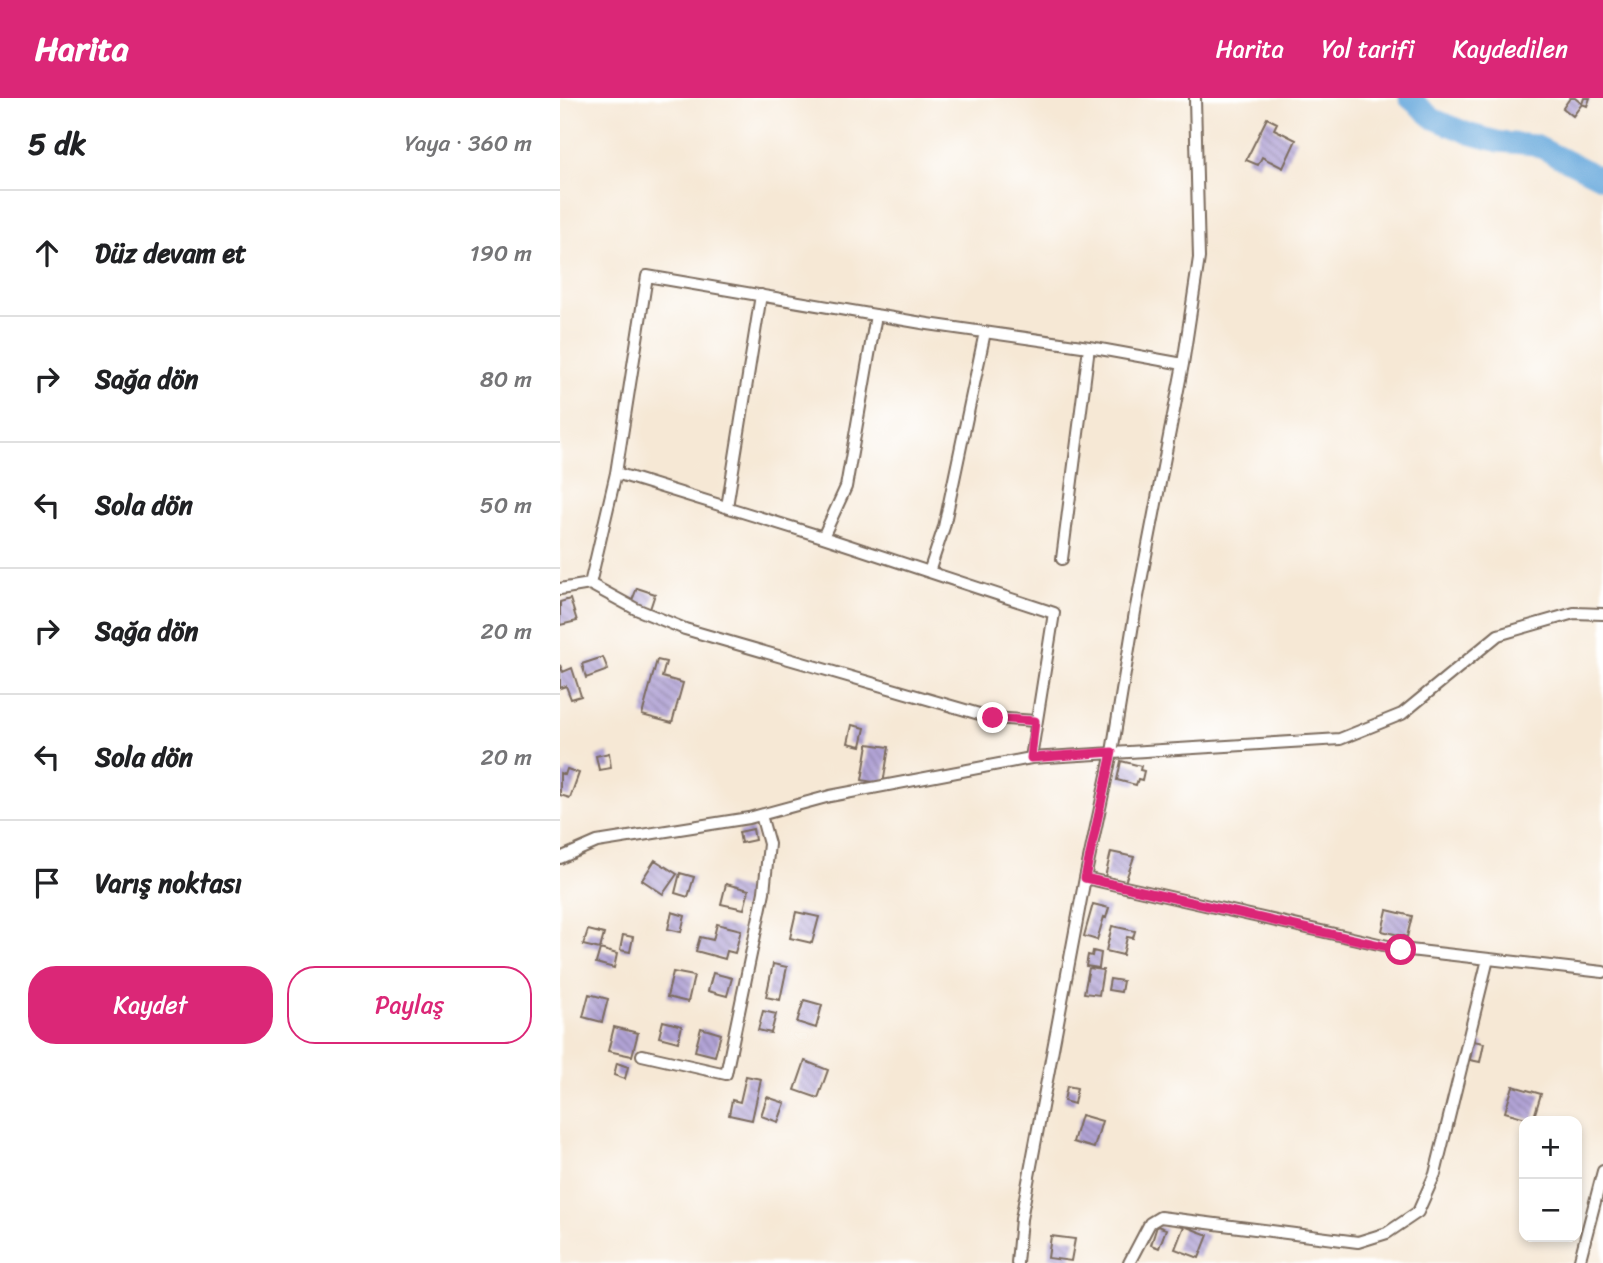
<!DOCTYPE html>
<html lang="tr">
<meta charset="utf-8">
<style>
:root{--surface:#fff;--page:#f2f2f2;--text:#202124;--muted:#757577;--line:#e0e0e0;--accent:#db2777}
body{margin:0;font-family:Sriracha,sans-serif;background:var(--page);color:var(--text)}
.controls{position:absolute;right:21px;bottom:21px;display:grid;overflow:hidden;border-radius:14px;box-shadow:0 4px 10px #0003}
.controls button{width:63px;height:63px;display:grid;place-items:center;padding:0;border:0;border-bottom:2px solid var(--line);background:var(--surface);color:var(--text);font:35px sans-serif}
.stop{position:absolute;width:21px;height:21px;margin:-16px;border:5px solid #db2777;border-radius:50%;background:#fff}
.stop.end{background:#db2777;border-color:#fff;box-shadow:0 2px 7px #0008}
.list{margin:0;padding:0;list-style:none}
h2{display:flex;justify-content:space-between;align-items:center;height:91px;margin:0;padding:0 28px;font-size:30px}
h2 small{font-size:23px;font-weight:400;color:var(--muted)}
.list li{display:grid;grid-template-columns:46px 1fr auto;gap:21px;align-items:center;box-sizing:border-box;height:126px;padding:0 28px;border-top:2px solid var(--line)}
.list b{display:block;font-size:26px;white-space:nowrap}
.list em{font-size:23px;font-style:normal;color:var(--muted)}
.actions{display:flex;gap:14px;padding:21px 28px}
.actions a{flex:1;padding:16px 0;border:2px solid var(--accent);border-radius:28px;text-align:center;font-size:24px;color:var(--accent)}
.actions .main{background:var(--accent);color:#fff}
.icon{flex:none;width:38px;height:38px;fill:none;stroke:currentColor;stroke-width:2;stroke-linecap:round;stroke-linejoin:round}
.map{position:relative;flex:none;width:1043px;height:1165px;overflow:hidden}
header{display:flex;align-items:center;gap:42px;box-sizing:border-box;height:98px;padding:0 35px;background:var(--accent);color:#fff}
header strong{font-size:33px}
nav{display:flex;gap:38px;margin-inline-start:auto;font-size:24px}
main{display:flex}
aside{flex:1;background:var(--surface)}
.map>svg:first-child{display:block}
.lines{fill:none;stroke-linecap:round;stroke-linejoin:round}
.river{stroke:#67a9dc;stroke-width:21}
.building{fill:url(#building-back-hatch)}
.minor-casing{stroke:#7c6c5e;stroke-width:14}
.minor{stroke:#fff;stroke-width:10}
.route{stroke:#db2777;stroke-width:9}
</style>
<header>
<strong>Harita</strong>
<nav><a>Harita</a><a>Yol tarifi</a><a>Kaydedilen</a></nav>
</header>
<main>
<aside>
<h2>5 dk<small>Yaya · 360 m</small></h2>
<ul class="list">
<li><svg class="icon" aria-label="ahead" viewBox="0 0 24 24"><path d="M12 20V5M6 11l6-6 6 6"/></svg><div><b>Düz devam et</b></div><em>190 m</em></li>
<li><svg class="icon" aria-label="right" viewBox="0 0 24 24"><path d="M7 20v-9h11M14 6l5 5-5 5"/></svg><div><b>Sağa dön</b></div><em>80 m</em></li>
<li><svg class="icon" aria-label="left" viewBox="0 0 24 24"><path d="M17 20v-9H6M10 6l-5 5 5 5"/></svg><div><b>Sola dön</b></div><em>50 m</em></li>
<li><svg class="icon" aria-label="right" viewBox="0 0 24 24"><path d="M7 20v-9h11M14 6l5 5-5 5"/></svg><div><b>Sağa dön</b></div><em>20 m</em></li>
<li><svg class="icon" aria-label="left" viewBox="0 0 24 24"><path d="M17 20v-9H6M10 6l-5 5 5 5"/></svg><div><b>Sola dön</b></div><em>20 m</em></li>
<li><svg class="icon" aria-label="arrive" viewBox="0 0 24 24"><path d="M6 21V4h12l-3 4 3 4H6"/></svg><div><b>Varış noktası</b></div></li>
</ul>
<div class="actions"><a class="main">Kaydet</a><a>Paylaş</a></div>
</aside>
<div class="map">
<svg width="1043" height="1165" viewBox="0 0 1043 1165">
<defs>
<pattern id="building-back-hatch" width="6" height="6" patternUnits="userSpaceOnUse" patternTransform="scale(1.75)"><rect width="6" height="6" fill="#b1a3d5"/><path d="M-1 5l2 2M0 0l6 6M5-1l2 2" fill="none" stroke="#9185ac"/></pattern>
</defs>
<rect width="100%" height="100%" fill="#fff"/>
<filter id="ink" filterUnits="userSpaceOnUse"><feTurbulence type="fractalNoise" baseFrequency=".0143" numOctaves="2"/><feDisplacementMap in="SourceGraphic" scale="14" xChannelSelector="R" yChannelSelector="G"/><feConvolveMatrix kernelMatrix="1 2 1 2 8 2 1 2 1" color-interpolation-filters="sRGB"/></filter>
<filter id="wash" filterUnits="userSpaceOnUse"><feTurbulence type="fractalNoise" baseFrequency=".00686" numOctaves="4" result="noise"/><feDisplacementMap in="SourceGraphic" scale="28" xChannelSelector="R" yChannelSelector="G"/><feGaussianBlur stdDeviation="1.57" result="paint"/><feColorMatrix in="noise" values="0 0 0 0 0 0 0 0 0 0 0 0 0 0 0 0 0 1.4 0 .05"/><feComposite in="paint" operator="in"/></filter>
<g filter="url(#wash)">
<rect width="100%" height="100%" fill="#f6e8d5"/>
<g class="lines">
<path class="river" d="M849,0L874,21L910,36L940,44L975,47L1043,81"/>
</g>
<g id="blocks">
<path class="building" d="M1010,0H1015L1022,6L1024,0H1030L1027,8L1022,6L1013,18L1003,10Z
M707,20L717,25L714,31L736,42L723,70L702,59L698,67L686,62Z
M77,490L95,496L90,511L71,505Z
M10,501L17,523L0,527V504Z
M43,559L48,572L26,580L22,566Z
M97,562L106,564L102,579L123,585L112,625L82,617Z
M0,567L3,574L12,570L21,598L11,601L6,588L0,590Z
M292,627L305,630L301,648L288,645Z
M308,646L329,649L323,686L302,682Z
M49,655L51,670L39,672L36,658Z
M561,663L581,668L580,672L584,673L582,682L578,681L576,687L557,682Z
M7,671L19,675L10,700L0,697V675L5,677Z
M193,731L195,742L181,745L179,734Z
M551,754L574,759L565,784L545,779Z
M95,762L117,776L103,796L82,782Z
M120,775L134,779L128,799L115,795Z
M166,786L189,792L184,811L161,806Z
M533,806L549,810L546,820L544,819L537,842L524,838Z
M827,812L852,818L847,839L822,833Z
M112,814L125,818L121,834L108,831Z
M236,814L259,819L252,845L230,840Z
M157,826L181,832L175,855L167,853L165,861L136,853L140,839L153,842Z
M552,828L575,833L573,840L567,839L563,857L546,853Z
M28,832L44,836L40,851L23,847Z
M63,837L73,839L70,854L60,852Z
M40,851L57,856L54,870L36,865Z
M533,853L541,855L539,870L526,868L528,857L532,858Z
M213,866L227,869L220,902L206,899Z
M529,870L543,872L539,897L524,895Z
M113,874L134,878L128,904L107,899Z
M153,875L172,880L167,898L148,893Z
M550,881L563,883L561,894L548,892Z
M29,896L48,901L42,924L23,919Z
M244,902L262,907L256,930L237,924Z
M203,913L216,916L211,935L198,932Z
M103,923L122,928L118,944L99,939Z
M54,929L78,935L72,958L48,953Z
M141,930L161,936L155,958L135,953Z
M913,943L924,945L920,964L910,962Z
M245,963L268,972L258,1000L235,992Z
M57,965L68,969L65,981L54,977Z
M186,978L201,981L192,1022L169,1017L172,1002L180,1004Z
M507,988L517,990L514,1006L504,1003Z
M953,988L981,996L973,1022L945,1014Z
M207,999L225,1005L218,1024L201,1018Z
M521,1017L542,1023L534,1050L513,1044Z
M597,1128L606,1131L599,1150L591,1147Z
M624,1128L648,1137L639,1160L615,1151Z
M491,1138L515,1141L511,1163L488,1160Z"/>
</g>
</g>
<g filter="url(#ink)">
<use href="#blocks" fill-opacity="0" stroke="#7c6c5e" stroke-width="2"/>
<g class="lines">
<defs>
<path id="minor" d="M56,375L263,439L494,515L471,660
M167,409L201,197
M263,439L286,389L316,217
M502,461L529,249
M369,474L384,429L425,234
M30,486L56,375L87,178L368,226L529,249L623,266
M0,491L30,486L76,511L125,531L433,620L475,623
M0,760L37,744L189,720L270,698L471,660L780,641L842,616L938,537L1014,515L1043,516
M525,780L841,851L1043,874
M82,957L166,976L204,794L209,746L201,717
M457,1165L461,1121L525,780L552,654L575,514L623,266L639,160L635,0
M569,1165L590,1125L600,1119L798,1144L827,1135L858,1114L875,1076L928,861
M1019,1165L1043,1073"/>
</defs>
<use href="#minor" class="minor-casing"/>
<use href="#minor" class="minor"/>
</g>
</g>
<g class="lines" filter="url(#ink)">
<path class="route" d="M433,620L475,623L471,660L552,654L525,780L841,852"/>
</g>
</svg>
<div class="controls">
<button>+</button>
<button>−</button>
</div>
<div class="stop" style="left:841px;top:852px"></div>
<div class="stop end" style="left:433px;top:620px"></div>
</div>
</main>
